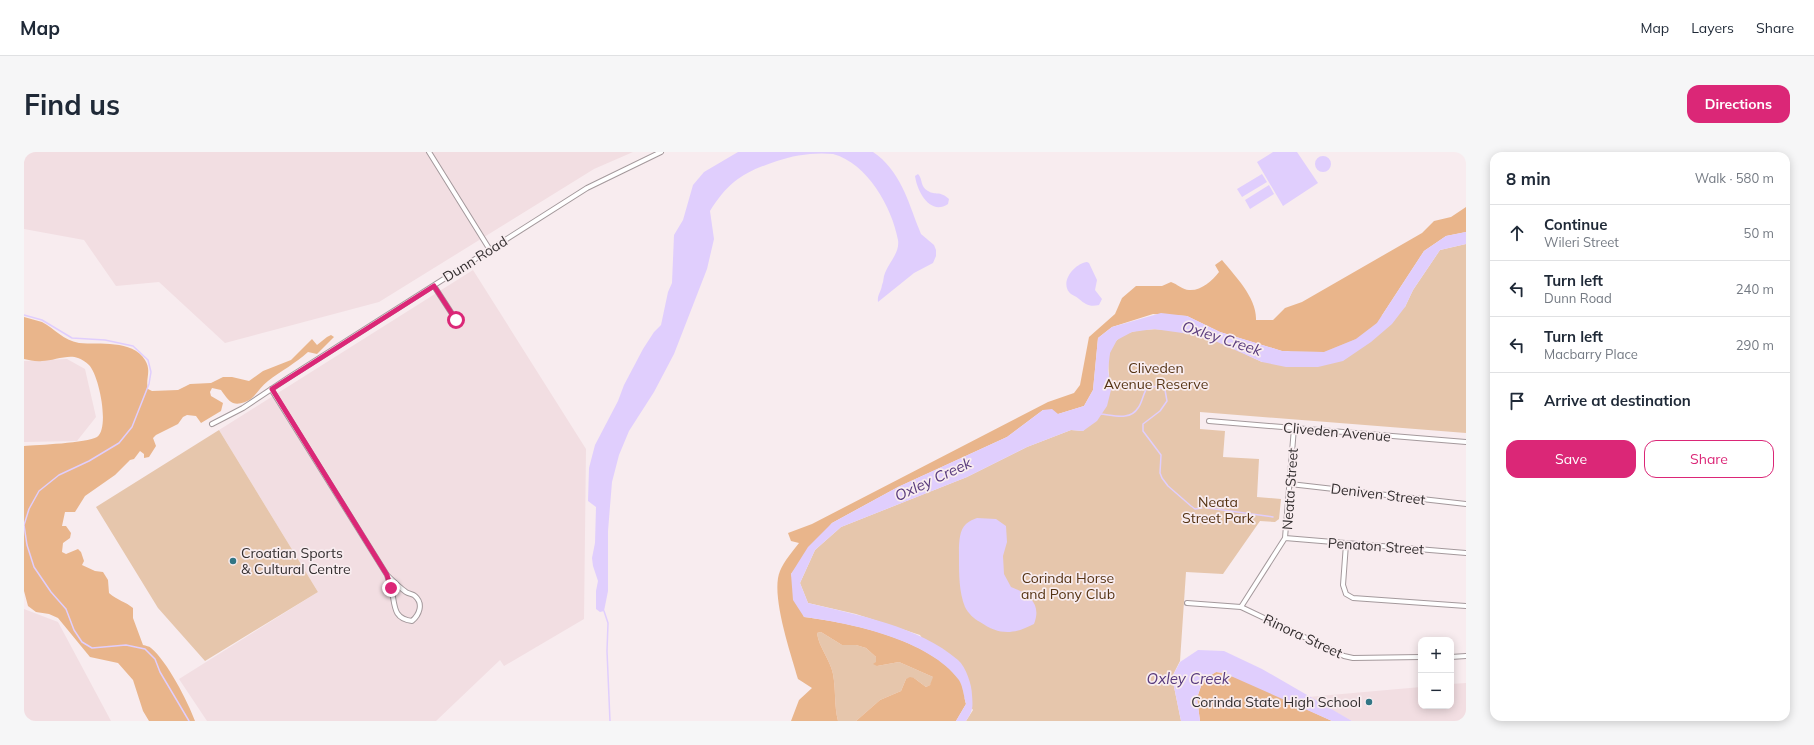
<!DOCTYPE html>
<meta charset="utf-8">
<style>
:root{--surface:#fff;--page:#f6f6f7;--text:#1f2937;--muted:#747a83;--line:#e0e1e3;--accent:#db2777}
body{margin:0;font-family:Mulish,sans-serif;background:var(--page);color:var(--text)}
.controls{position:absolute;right:12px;bottom:12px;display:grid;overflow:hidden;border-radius:8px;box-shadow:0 2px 10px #0003}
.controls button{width:36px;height:36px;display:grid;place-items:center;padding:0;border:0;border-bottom:1px solid var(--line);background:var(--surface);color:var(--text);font:20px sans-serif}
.stop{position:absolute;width:12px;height:12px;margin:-9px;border:3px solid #db2777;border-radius:50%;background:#fff}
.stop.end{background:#db2777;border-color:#fff;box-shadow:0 1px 4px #0008}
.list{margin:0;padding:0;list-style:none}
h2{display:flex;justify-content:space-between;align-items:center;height:52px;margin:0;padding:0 16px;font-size:17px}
h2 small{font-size:13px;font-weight:400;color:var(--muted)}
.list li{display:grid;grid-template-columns:26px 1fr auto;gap:12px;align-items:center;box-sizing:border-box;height:56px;padding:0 16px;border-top:1px solid var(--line)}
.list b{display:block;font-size:15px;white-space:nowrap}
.list p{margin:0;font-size:13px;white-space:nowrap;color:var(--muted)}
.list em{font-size:13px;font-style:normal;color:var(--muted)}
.actions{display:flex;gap:8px;padding:12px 16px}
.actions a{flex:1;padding:9px 0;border:1px solid var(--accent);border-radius:12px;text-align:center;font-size:14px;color:var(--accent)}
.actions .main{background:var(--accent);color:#fff}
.icon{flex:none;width:22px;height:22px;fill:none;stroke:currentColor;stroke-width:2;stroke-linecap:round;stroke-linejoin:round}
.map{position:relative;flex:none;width:1442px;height:569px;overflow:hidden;border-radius:12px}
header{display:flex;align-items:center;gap:24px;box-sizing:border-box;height:56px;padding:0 20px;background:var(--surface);border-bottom:1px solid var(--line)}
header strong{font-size:19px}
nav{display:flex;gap:22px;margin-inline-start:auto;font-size:14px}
.intro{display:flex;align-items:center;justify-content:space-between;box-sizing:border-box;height:96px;padding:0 24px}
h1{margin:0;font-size:28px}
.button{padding:10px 18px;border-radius:12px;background:var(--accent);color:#fff;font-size:14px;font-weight:700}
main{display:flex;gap:24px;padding:0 24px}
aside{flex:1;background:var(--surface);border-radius:12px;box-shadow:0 2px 10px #0003}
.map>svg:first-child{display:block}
.built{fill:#f2dee2}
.green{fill:#e6c6ac}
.forest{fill:#e9b58b}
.water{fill:#e0cefd}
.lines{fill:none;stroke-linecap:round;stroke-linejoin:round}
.stream{stroke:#e0cefd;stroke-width:1.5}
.street-casing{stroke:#a4999c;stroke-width:6}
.street{stroke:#fff;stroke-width:4}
.route{stroke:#db2777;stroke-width:5}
.poi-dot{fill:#327685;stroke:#f8ecef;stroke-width:1.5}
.labels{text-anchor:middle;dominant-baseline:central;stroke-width:3.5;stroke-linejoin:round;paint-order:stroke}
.street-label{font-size:14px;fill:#332e2f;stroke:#f8ecef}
.park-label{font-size:14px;fill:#553313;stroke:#f8ecef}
.poi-label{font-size:14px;fill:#332e2f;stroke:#f8ecef;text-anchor:start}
.water-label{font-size:15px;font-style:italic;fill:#583a7d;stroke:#f8ecef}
</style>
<header>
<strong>Map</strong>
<nav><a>Map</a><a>Layers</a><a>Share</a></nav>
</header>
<div class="intro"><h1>Find us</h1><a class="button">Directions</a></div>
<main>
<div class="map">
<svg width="1442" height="569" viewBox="0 0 1442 569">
<rect width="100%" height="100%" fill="#f8ecef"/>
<path class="built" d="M0,0H609L570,17L355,150L201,191L135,130L92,134L60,88L0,77Z
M449,118L562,297L560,467L480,514L476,508L412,569H183L155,527L294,440L195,278Z
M43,207L61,217L72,265L53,289L0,290V209Z
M0,457L34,470L87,569H0Z
M1442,531V569H1328L1284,545L1397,535V554H1427V532Z"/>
<path class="green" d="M1442,92V281L1176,260V277L1201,279L1199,305L1235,307L1233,345L1257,347L1255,367L1251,370L1236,369L1199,422L1162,420L1156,509L1148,525L1157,569H942L949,558L896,483L832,462L784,451L776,431L791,398L817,375L943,325L1003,295L1047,278L1059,279L1087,238C1085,223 1080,200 1093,188C1111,171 1157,178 1179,184C1197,188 1220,202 1238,210L1381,155L1389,138L1416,98Z
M195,278L294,440L181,509L134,456L72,355Z
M797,480L818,493H832L842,496L852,505L853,514L875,510L909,525C909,531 907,533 902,535L890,526L882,527L877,539L856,548L832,569H814C810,553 812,538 809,522C806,507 795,496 793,481Z"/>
<path class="forest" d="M1442,55V80L1422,84L1400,99L1353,171L1332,187L1300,200L1258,199L1196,180L1163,164L1129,162L1088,175L1074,186L1069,238L1060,254L1034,262L1019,258L983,285L874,335L808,371L767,422L780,465C827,471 906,487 935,528C939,534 940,545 942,552L932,569H832L856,548L877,539L882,527L886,525L890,526L902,535L906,533L909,525L875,510L853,514L849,512L852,510V505L842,496L832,493H818L797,480L793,481C795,496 806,507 809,522C812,538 810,553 814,569H767L775,548L788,536L774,527C767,502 746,442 756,419C760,409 769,399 775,391L767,389L764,381L788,372L1024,250L1050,241L1056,233L1065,185L1091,162L1098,146L1112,134H1138L1147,130C1153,132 1159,138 1165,138C1177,139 1188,129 1195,120L1191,113L1198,108C1211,124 1233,146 1232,168H1249L1261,156L1278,150L1398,81L1410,69L1427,65Z
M0,165C6,167 12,168 18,170C31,177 39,188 55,191C75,193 108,187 121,208C128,219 121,227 124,237L128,239L154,238L166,232L187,231L199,225H208L225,229L239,219L267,208L288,187L293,193L303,185L307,183L310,185L293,202L284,200C272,211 257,219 244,229C237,234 233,242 227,247C222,250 215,253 209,251C204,249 200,242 197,238L188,236L186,240L187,244L199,251L197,259L177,271L172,264L163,263L159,265L154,272L132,283L129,286L132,294L125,305L120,306V302L116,299L110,307L106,308L91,323L61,344L51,360H41L38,374H42L47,381L46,386L39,391L38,400L42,402L54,397L57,400L60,409L58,413L71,419L79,420L84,428L85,441C93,448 102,450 109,456V466L119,493C122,494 125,494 127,496C143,509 164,550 171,569H125L119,559L109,528L94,511L66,505L34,466L25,462L12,460L4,454L0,439V294C13,293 63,291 73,285C86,276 75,223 65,213C62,210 57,207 54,206C44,202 29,209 18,209C12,210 6,208 0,207Z
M1192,520L1200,521L1221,529L1308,569H1176L1173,546L1179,528Z"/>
<path class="water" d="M714,0H849C876,18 884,49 895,77L897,82L910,93L912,98V104L909,111L890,121L854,150C853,143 857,140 858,133C860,129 859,125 861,121C865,110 876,101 874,88C868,55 843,11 809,2C791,0 770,3 753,9C720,20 705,29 686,59L690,87L683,117L650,202L630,240L605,279L595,303L588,330L584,379V439L580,459L576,460L572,457V439L574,429L569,414L568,406L571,391L572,355L564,349L565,316L571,293L594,249L600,233L619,197L630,180L637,173L644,140L648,131L650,83L659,68L669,33L680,20Z
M1249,0H1273L1294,31L1259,54L1233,10Z
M1291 12a8 8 0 1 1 16 0a8 8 0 1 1-16 0Z
M894,22C899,27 896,35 904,39C912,44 915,38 925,47L924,52C906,64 893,39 891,24Z
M1238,22L1243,30L1218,45L1213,37Z
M1245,33L1250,42L1226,57L1221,48Z
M1442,80V92L1416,98L1389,138L1381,155L1368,172L1347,190L1319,209L1294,215H1262L1238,210L1180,184L1130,177L1108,180L1093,188L1086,201L1084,218L1087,238L1083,254L1073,269L1059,279L1047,278L1003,295L943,325L817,375L791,398L776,431L784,451C833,463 895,474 934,508C942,515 948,533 948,543C949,556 949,558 942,569H932L942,552C940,545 939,534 935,528C906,488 827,471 780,465L769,448L767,422L784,395L808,371L874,335L983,285L1019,258L1028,257L1034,262L1060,254L1069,238L1074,186L1088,175L1137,161L1163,164L1196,180L1258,199L1300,200L1332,187L1353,171L1400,99L1422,84Z
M1063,110L1065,111L1073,128L1071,138L1078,147L1075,153C1066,155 1062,153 1055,147C1052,144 1047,143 1045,140C1036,128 1052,111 1063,110Z
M953,366L972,367L982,374L983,390L979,404L980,422L987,435C1005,442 1018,452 1010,472C989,483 975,483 956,470C950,467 944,461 941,455C935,440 935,422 935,407C935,396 934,379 942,372C945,369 950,367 953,366Z
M1174,498L1200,499L1238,517L1328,569H1308L1200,521L1192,520L1179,528L1173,546L1176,569H1157L1148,525L1156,510Z"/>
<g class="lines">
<path class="stream" d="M0,163L18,168L48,186L81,188L109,194L124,208L127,220L125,232L108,275L95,291L65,309L35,323L15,339L5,357L0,373L3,393L10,415L27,440L42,457L50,478L58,490L68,496L102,493L121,497L131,507L136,520L165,569
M1076,262C1089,263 1106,269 1114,256C1118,251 1119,242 1123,236L1134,234L1141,238L1143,249L1136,259L1119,272V279L1137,303L1136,321L1138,326L1144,334L1167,354L1171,357L1178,356
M1184,356L1249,365
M580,459L584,471L583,499L586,569"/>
<defs>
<path id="street" d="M405,0L466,98
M410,134L432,168
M247,237L363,423C369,429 375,435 382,440C385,442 389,442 391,444C400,452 395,463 388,469C372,467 371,458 369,445C368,437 365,430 363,423
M1185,269L1442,290
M188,272L219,256L264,226L563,36L637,0
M1266,332L1442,352
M1261,386L1442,401
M1322,392L1319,433L1322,442L1329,446L1442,454
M1163,451L1217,455L1320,504L1329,506L1397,505
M1217,455L1261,386L1270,276
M1427,505L1442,504"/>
</defs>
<use href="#street" class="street-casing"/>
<use href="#street" class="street"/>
</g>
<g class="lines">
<path class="route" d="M367,436L363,423L248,237L410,134L432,168"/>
</g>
<g class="poi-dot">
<circle cx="209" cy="409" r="4"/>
<circle cx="1345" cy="550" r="4"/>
</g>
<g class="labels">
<g class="street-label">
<text transform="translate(451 107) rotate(-32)">Dunn Road</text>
<text transform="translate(1313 280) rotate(5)">Cliveden Avenue</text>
<text transform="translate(1266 337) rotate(-86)">Neata Street</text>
<text transform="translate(1354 342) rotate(7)">Deniven Street</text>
<text transform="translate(1352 394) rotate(4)">Penaton Street</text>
<text transform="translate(1279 484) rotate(25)">Rinora Street</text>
</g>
<g class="park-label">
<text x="1132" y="216">Cliveden<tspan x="1132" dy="16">Avenue Reserve</tspan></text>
<text x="1194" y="350">Neata<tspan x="1194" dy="16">Street Park</tspan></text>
<text x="1044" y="426">Corinda Horse<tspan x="1044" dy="16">and Pony Club</tspan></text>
</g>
<g class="poi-label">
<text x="217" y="401">Croatian Sports<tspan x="217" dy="16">&amp; Cultural Centre</tspan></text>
<text x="1337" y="550" text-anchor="end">Corinda State High School</text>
</g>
<g class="water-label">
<text transform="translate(1198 186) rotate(18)">Oxley Creek</text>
<text transform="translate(909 327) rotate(-25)">Oxley Creek</text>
<text x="1164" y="526">Oxley Creek</text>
</g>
</g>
</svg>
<div class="controls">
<button>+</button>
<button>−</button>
</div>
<div class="stop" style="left:432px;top:168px"></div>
<div class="stop end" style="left:367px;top:436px"></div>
</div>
<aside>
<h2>8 min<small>Walk · 580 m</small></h2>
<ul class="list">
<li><svg class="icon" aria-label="ahead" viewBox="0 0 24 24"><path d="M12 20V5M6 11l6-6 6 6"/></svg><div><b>Continue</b><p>Wileri Street</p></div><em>50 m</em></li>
<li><svg class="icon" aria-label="left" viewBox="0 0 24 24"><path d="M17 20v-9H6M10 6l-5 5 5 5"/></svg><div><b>Turn left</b><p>Dunn Road</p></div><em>240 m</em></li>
<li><svg class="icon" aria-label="left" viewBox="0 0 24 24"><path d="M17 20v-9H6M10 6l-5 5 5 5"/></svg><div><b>Turn left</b><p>Macbarry Place</p></div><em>290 m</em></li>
<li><svg class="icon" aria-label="arrive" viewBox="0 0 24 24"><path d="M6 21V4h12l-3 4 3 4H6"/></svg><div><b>Arrive at destination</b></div></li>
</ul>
<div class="actions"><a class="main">Save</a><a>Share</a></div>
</aside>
</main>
